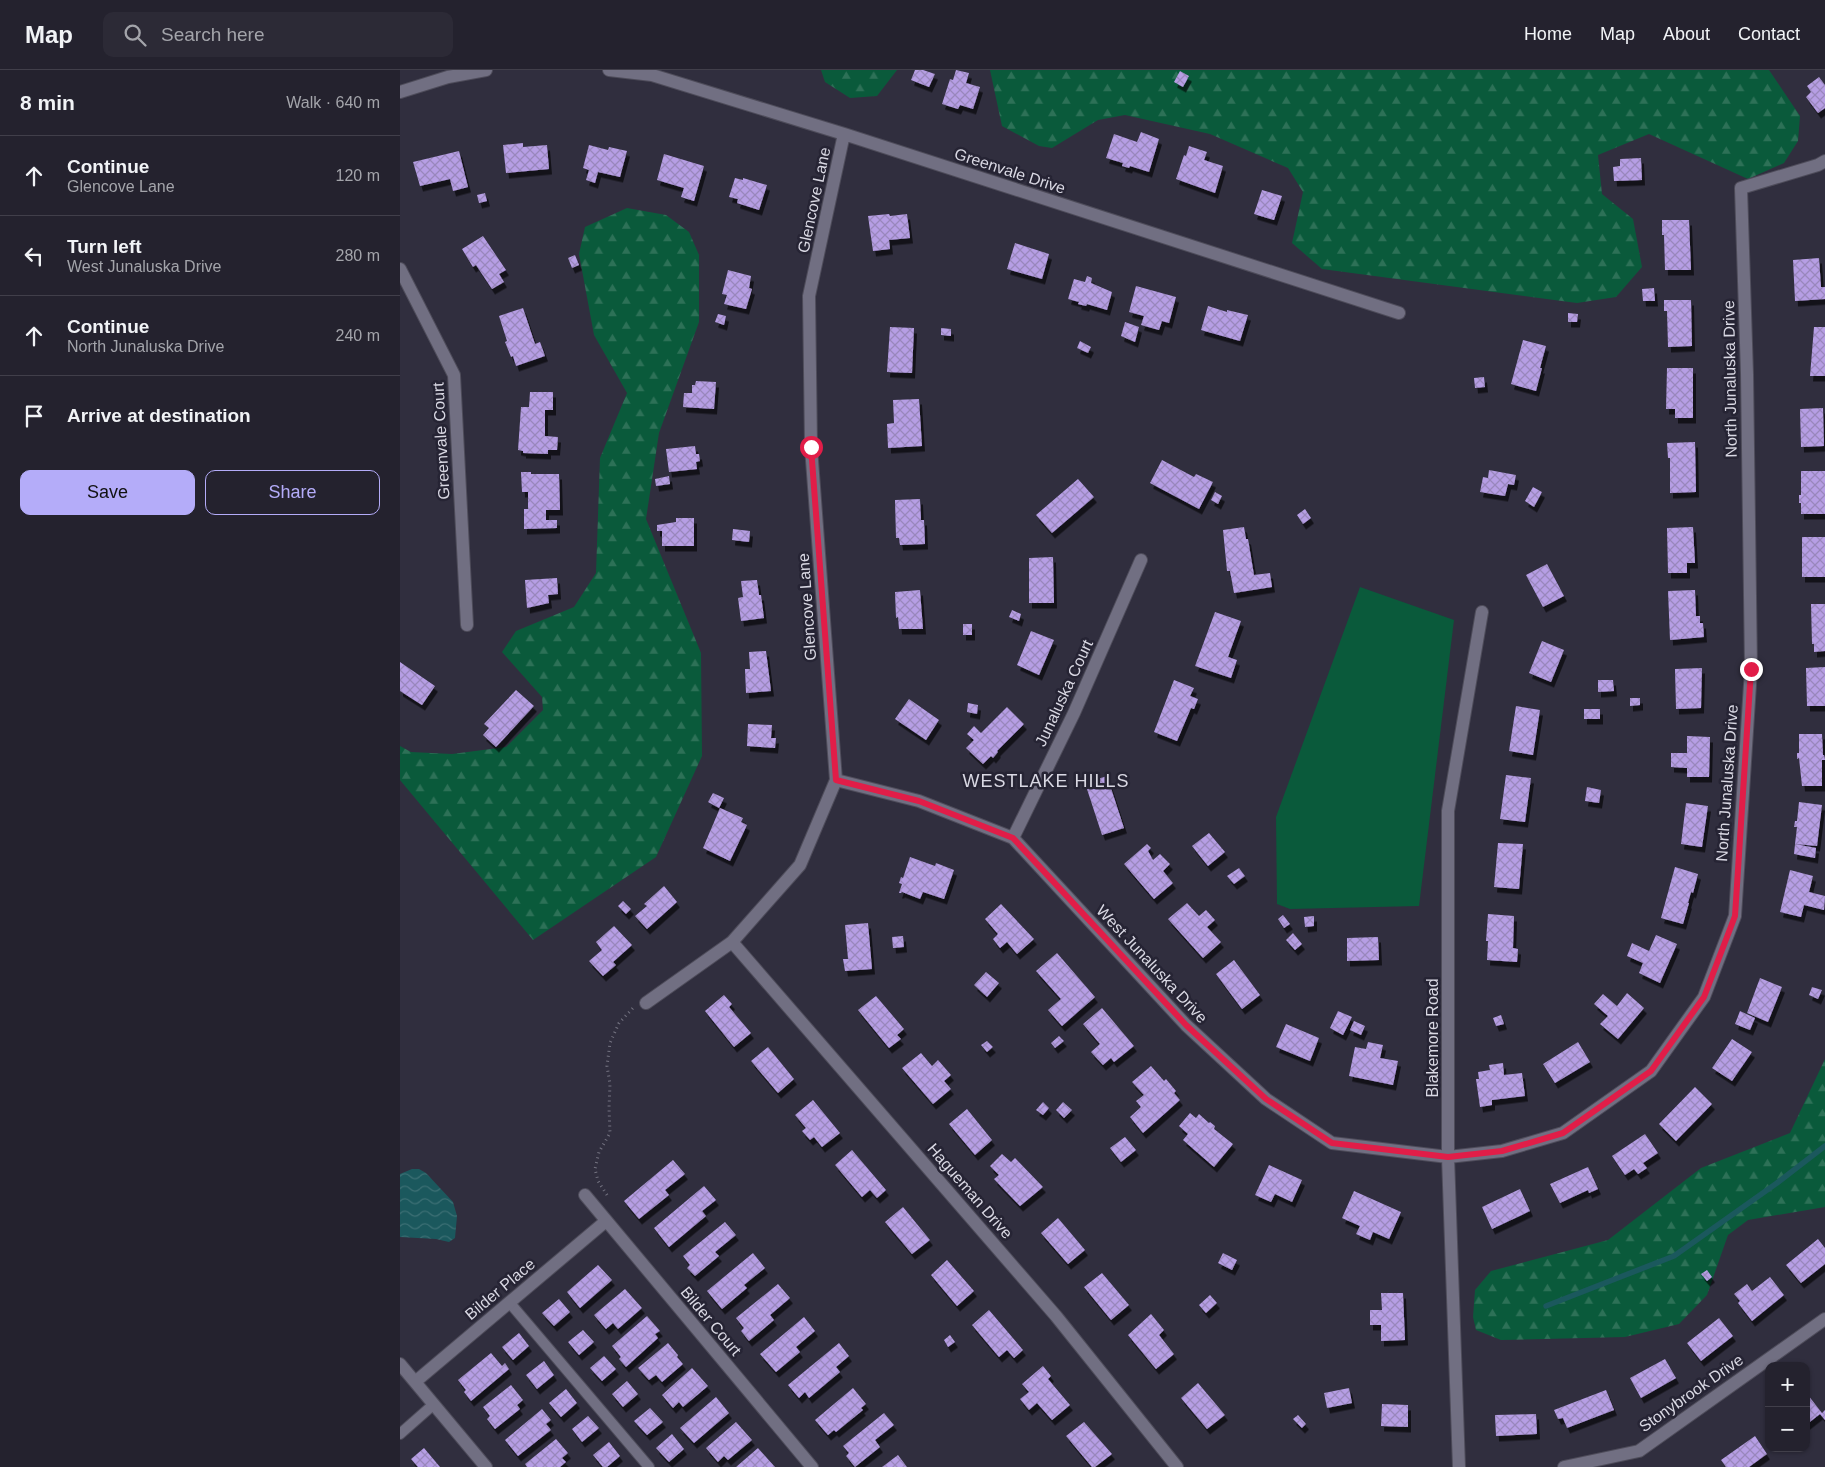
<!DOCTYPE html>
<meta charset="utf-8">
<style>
:root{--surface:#24222e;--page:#2c2a36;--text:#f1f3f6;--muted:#a3a4aa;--line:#413f4a;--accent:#b4acf9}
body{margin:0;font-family:Helvetica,sans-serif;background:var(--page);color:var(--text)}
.controls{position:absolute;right:15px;bottom:15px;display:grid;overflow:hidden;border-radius:10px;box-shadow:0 1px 4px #0004}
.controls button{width:45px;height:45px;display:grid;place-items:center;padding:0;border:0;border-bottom:1px solid var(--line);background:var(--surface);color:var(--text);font:25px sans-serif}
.stop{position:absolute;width:15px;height:15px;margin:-11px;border:4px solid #e11d48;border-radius:50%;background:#fff}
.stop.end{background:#e11d48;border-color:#fff;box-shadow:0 1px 5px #0008}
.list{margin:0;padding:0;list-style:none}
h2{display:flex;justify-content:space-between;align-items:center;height:65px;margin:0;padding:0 20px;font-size:21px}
h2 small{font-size:16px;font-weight:400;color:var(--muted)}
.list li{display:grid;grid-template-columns:32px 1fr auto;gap:15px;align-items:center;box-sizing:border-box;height:80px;padding:0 20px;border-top:1px solid var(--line)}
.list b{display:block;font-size:19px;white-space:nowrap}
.list p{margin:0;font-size:16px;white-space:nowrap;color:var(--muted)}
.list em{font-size:16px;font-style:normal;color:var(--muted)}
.actions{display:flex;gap:10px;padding:15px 20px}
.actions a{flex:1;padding:11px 0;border:1px solid var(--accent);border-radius:10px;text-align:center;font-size:18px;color:var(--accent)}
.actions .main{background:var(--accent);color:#111}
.icon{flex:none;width:28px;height:28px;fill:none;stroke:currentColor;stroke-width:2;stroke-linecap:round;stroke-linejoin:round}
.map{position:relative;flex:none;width:1425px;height:1397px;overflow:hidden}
header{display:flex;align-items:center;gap:30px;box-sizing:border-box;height:70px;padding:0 25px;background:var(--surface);border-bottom:1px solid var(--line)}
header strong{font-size:24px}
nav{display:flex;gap:28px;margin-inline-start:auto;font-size:18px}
.search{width:350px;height:45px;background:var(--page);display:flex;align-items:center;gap:12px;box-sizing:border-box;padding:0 18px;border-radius:10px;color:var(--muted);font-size:19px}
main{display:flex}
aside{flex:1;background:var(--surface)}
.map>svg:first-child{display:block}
.green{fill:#0a5a3b}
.forest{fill:url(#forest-firs)}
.water{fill:url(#water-waves)}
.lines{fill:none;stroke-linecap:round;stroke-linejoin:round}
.stream{stroke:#1b585d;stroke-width:5.5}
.building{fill:url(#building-cross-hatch);filter:url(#shadow)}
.lane-casing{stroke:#4e4c5a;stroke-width:12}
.street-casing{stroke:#4e4c5a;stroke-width:14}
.path{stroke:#747381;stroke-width:3;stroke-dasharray:1 4;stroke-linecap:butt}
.lane{stroke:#716f82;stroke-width:10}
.street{stroke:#716f82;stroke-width:12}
.route{stroke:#e11d48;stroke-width:6}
.labels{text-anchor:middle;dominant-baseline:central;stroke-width:5;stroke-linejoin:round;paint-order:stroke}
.street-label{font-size:16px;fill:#d9d8e3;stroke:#262434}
.neighbourhood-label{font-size:18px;letter-spacing:1px;fill:#d9d8e3;stroke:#262434}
</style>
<header>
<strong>Map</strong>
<div class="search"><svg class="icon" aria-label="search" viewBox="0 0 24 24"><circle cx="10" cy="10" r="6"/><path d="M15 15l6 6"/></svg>Search here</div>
<nav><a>Home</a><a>Map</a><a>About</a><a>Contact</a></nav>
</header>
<main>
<aside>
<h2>8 min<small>Walk · 640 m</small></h2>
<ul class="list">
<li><svg class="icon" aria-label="ahead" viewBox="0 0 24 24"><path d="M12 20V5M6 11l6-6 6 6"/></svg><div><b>Continue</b><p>Glencove Lane</p></div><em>120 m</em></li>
<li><svg class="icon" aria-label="left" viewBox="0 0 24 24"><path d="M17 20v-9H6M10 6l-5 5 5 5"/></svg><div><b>Turn left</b><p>West Junaluska Drive</p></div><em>280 m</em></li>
<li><svg class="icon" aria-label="ahead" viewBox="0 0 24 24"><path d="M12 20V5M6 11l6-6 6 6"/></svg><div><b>Continue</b><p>North Junaluska Drive</p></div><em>240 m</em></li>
<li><svg class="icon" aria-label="arrive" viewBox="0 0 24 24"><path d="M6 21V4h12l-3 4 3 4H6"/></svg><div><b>Arrive at destination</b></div></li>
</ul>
<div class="actions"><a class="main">Save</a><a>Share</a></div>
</aside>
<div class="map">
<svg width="1425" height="1397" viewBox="0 0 1425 1397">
<defs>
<pattern id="forest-firs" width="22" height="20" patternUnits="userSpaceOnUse" patternTransform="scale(1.25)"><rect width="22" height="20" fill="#0a5a3b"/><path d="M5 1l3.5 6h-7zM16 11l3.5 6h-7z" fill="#2d7157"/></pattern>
<pattern id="water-waves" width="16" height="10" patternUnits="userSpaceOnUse" patternTransform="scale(1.25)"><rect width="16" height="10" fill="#1b585d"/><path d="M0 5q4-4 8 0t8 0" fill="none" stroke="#3c6f74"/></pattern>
<pattern id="building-cross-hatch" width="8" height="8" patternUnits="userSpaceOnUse" patternTransform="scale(1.25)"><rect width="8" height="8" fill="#b69ee4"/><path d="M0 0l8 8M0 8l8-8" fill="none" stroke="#9987bc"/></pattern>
<filter id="shadow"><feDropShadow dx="3" dy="5.5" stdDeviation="0" flood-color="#0009"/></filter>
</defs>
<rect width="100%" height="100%" fill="#302e3e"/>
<path class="green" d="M960,517L1054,550L1019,836L890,839L877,834L876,747Z"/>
<path class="forest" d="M421,0H497L477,26L450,28L425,12Z
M590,0H1369L1400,46L1398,71L1384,93L1348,109L1249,64L1198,85L1202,124L1233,149L1242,197L1216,227L1177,233L922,199L892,173L903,122L888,98L810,64L725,45L698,50L652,78L639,76L602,56Z
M227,138L266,145L289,162L299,185V252L259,363L246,449L301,583L302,686L256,787L133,870L0,710V676L11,682L52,684L106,677L143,640L142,627L102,582L116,561L174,537L196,503L200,388L227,323L194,265L179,184L185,157Z
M1425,989V1137L1348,1150L1328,1165L1307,1225L1279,1254L1225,1267L1101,1270L1076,1260L1073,1247L1075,1220L1091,1201L1208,1170L1301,1098L1390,1063Z"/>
<path class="water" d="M12,1099H19L26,1103L53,1132L57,1146L55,1168L49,1172L36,1169L0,1167V1104Z"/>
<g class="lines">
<path class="stream" d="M1146,1236L1274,1186L1377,1113L1425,1076"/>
</g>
<path class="building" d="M515,0H523L535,4L529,17L511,10Z
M556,0L569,3L566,13L580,17L573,39L560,35L558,39L542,34L550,9L553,10Z
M780,1L789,6L783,17L774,12Z
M1419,7L1425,15V38L1418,43L1406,27L1411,22L1407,16Z
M741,62L759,69L749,102L730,96L729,98L722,96L723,93L706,88L714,64L737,72Z
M123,73V77L147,75L149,99L106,103L103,75Z
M189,75L208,80L209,77L227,81L220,107L198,102L195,113L186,110L189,100L183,98Z
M789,76L807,82L804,90L823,96L815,123L776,109L784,85L786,86Z
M59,81L68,117L53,121L50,109L20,116L13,92Z
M264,84L304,96L294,131L281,127L284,118L257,110Z
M1241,88L1242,110L1214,111L1213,97L1220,96V89Z
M335,108L343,110V108L367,115L359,140L337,133L338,129L329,127Z
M862,120L882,126L874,150L854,144Z
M85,123L87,131L79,133L77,125Z
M489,144L490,146L507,144L510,168L489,170L490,179L473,181L468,146Z
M1262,150H1289L1291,200H1265L1264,165H1262Z
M83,166L106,200L99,204L104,212L92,219L76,195L73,197L62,179Z
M615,173L649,184L642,209L607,199Z
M175,185L179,195L172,198L168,188Z
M1419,188L1421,217H1425V229L1395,231L1393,190Z
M328,200L351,206L349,218L352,219L346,239L324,234L327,225L322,224Z
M687,206L692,208L691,213L712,222L707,240L687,234L686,236L678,234L679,232L668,229L674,209L685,212Z
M736,216L776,227L769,253L762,251L759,260L741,255L744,246L729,242Z
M1254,218L1255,231H1243L1242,219Z
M1264,230H1291L1292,276L1268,277L1267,241H1264Z
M808,236L827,242V240L848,245L840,271L801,260Z
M123,238L135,274L140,272L145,286L116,296L113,286L111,287L105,272L107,271L99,246Z
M1168,243L1178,244L1177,252H1168Z
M318,244L326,246L324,255L315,252Z
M725,252L739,257L735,272L721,266Z
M490,257L514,258L512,303L487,302Z
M1414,257H1425V306H1410Z
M541,258L551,259V266L541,265Z
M1123,270L1146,276L1140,298H1142L1136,321L1111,314Z
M680,271L691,277L688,283L677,278Z
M1267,298H1293V348H1275V339H1266Z
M1084,307L1085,317L1075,318L1074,308Z
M296,311L316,312L314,339L283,337L284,323H292V315H295Z
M130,322H153V340H145V366L158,367L157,380H148V384L123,383V381L118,380L121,337H129Z
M519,329L522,376L488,378L487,354L494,353L493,330Z
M1423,338L1424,376L1401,377L1400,339Z
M1295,372L1296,422L1270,423V388H1268L1267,373Z
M295,376L296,384H299L300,391L296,392L297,399L269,402L266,379Z
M762,390L794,407L796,404L813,412L799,439L750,413Z
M1089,400L1116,405L1114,415L1108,414L1105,426L1080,422L1083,407L1088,408Z
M1401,401H1425V444H1401V433H1399V425H1401Z
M121,402H131V404H159L160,440H146V450H157V458L124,459V439H128V422H122Z
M269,406L270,414L256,416L255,409Z
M678,409L694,427L652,463L636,445Z
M1133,417L1142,422L1134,437L1125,431Z
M815,422L822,426L818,434L811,430Z
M520,429L521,450H524L525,474L500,475L499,468H496L495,430Z
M905,439L911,448L903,454L897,445Z
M276,448H294V476H262V461H257V455L276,452Z
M844,457L846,469H848L854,505L870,503L872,517L834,523L830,501H827L823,460Z
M1293,457L1295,493H1287V503H1268L1267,458Z
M333,459L350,461L349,472L332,470Z
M1402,467H1425V507H1402Z
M653,487L654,533H629V488Z
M1147,494L1164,526L1143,537L1126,505Z
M157,508L158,524L148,525L149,533L127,538L125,510Z
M357,510L359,525H361L364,548L341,551L338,528L343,527L341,511Z
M520,520L523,559H499L498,547L496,548L495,522Z
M1295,520L1296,546H1300V553H1303L1304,567L1270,570L1268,521Z
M1411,534H1425V581L1414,582V574H1412Z
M612,540L621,544L619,551L609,547Z
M815,542L841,551L828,587L837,590L831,608L795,596Z
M563,554H572V565H563Z
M631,561L654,570L639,605L617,595Z
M1142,571L1164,580L1151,612L1129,603Z
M366,581L371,621L346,623L345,599H350L349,582Z
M0,592L35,616L22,635L0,621Z
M1425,597V636H1407L1406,598Z
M1302,598L1301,638L1276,639L1275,599Z
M774,610L794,618L790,626L798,629L794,639L791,638L777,671L754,662Z
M1198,610H1213L1214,621L1198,622Z
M116,620L134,636L96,677L83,665L89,658L84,654Z
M1230,628H1240V635L1230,636Z
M509,629L539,650L526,670L495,649Z
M568,633L578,635L577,644L567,642Z
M1116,636L1140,640L1133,685L1109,681Z
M607,637L624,654L597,681L598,682L593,688L591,686L583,694L566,678L574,670L567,664L574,656L581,663Z
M1184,639H1200V649H1184Z
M348,654L372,655L371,668H376L375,678L347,676Z
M1399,664H1422L1423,685H1424L1425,690H1422V716H1402L1399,688L1397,689V683H1399Z
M1287,666L1310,667L1309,707H1287V698L1271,697V683H1287Z
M1106,705L1131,708L1125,752L1100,749Z
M707,706L724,758L702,765L685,713Z
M1187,717L1201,720L1199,733L1185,731Z
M313,723L324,728L319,738L308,732Z
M1399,732L1422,735L1417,776L1395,774L1397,757H1394L1395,751H1397Z
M1286,733L1308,736L1302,777L1281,774Z
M320,738L343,748L341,752L347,755L330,791L303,778Z
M809,763L825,782L808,796L792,776Z
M1098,773L1123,774L1119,819L1094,817Z
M747,774L751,778L748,781L753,790L760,784L770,794L763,801L773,813L754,829L724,794Z
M1395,774L1416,778L1415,788L1394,784Z
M510,787L535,796L536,793L554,800L544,829L523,822L520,829L502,822L501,823H499L502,814L499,813L501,807L503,808Z
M1275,797L1298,804L1293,823L1291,822L1288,833H1289L1283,854L1261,848Z
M839,798L845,806L834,814L827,806Z
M1390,800L1413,806L1409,822L1425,826L1424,840L1404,835L1401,847L1380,842Z
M264,816L277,832L247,859L235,846L247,836L244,834Z
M223,831L231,839L226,844L218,836Z
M787,833L799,846L806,840L815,850L807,857L821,872L803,888L768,849Z
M601,834L634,869L617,884L607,872L600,878L593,869L598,864L585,849Z
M1088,844L1114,846L1113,878L1118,879L1117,892L1087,890L1088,871H1086Z
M883,845L890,854L884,858L878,849Z
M914,846V856L905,857L904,847Z
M468,853L472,899L445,901L443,889H448L445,855Z
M214,856L232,875L213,892L216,895L203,906L189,891L202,880L196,872Z
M893,863L902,874L895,880L886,870Z
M1256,865L1277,874L1260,913L1239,903L1243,893L1227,886L1232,873L1249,881Z
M503,866L504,877L493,878L492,867Z
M978,867L979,890L947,891V868Z
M657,883L695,927L662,956L648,940L661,929L636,901Z
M834,890L860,925L842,939L816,904Z
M586,902L599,913L587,927L574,915Z
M1360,908L1382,917L1368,952L1347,943Z
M1412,917L1422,920L1418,929L1409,925Z
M1227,923L1244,938L1218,969L1200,954L1208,946L1194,934L1203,924L1217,936Z
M324,925L332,934L329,937L351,963L334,977L305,941Z
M476,926L504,959L497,965L501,969L489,978L458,940Z
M702,938L734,976L714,992L711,988L703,995L691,982L700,974L683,954Z
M938,941L952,947L943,965L930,958Z
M1340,941L1355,948L1350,960L1335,954Z
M1101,945L1104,954L1096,956L1093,948Z
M954,951L965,956L961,965L950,960Z
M886,954L919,968L910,991L876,977Z
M659,966L664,971L655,978L651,973Z
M1332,969L1352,982L1332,1011L1312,998Z
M587,971L593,977L587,982L581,975Z
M968,972L983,975L980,988L998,991L993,1015L949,1006L955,977L966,979Z
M1178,972L1190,992L1155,1013L1143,994Z
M368,977L394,1009L378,1023L351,991Z
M521,983L532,996L538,990L551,1005L544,1011L551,1019L533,1034L502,998Z
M1103,993L1104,1005L1122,1003L1125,1026L1092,1030V1035L1080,1037L1076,1009H1079L1078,1002L1090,1000L1089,995Z
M751,996L764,1011L766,1009L776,1021L774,1023L780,1030L743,1063L730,1047L741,1037L736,1031L744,1025L732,1012Z
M1295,1017L1312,1034L1276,1071L1259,1054Z
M413,1030L440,1063L422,1077L414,1067L410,1070L402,1061L406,1058L395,1045Z
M643,1032L649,1038L643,1045L636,1040Z
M663,1032L672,1040L664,1048L656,1040Z
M567,1039L592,1070L575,1085L549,1054Z
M790,1043L796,1048L799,1044L809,1053L810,1052L815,1056L814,1059L833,1074L814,1097L783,1070L788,1064L779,1056Z
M1245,1064L1258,1083L1243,1093L1247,1098L1238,1104L1234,1099L1225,1105L1212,1086Z
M725,1067L736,1080L721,1092L710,1078Z
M452,1080L486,1120L477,1128L470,1120L462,1127L435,1095Z
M602,1084L611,1092L615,1088L643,1117L620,1136L594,1109L599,1105L590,1096Z
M273,1090L285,1104L265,1120L269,1125L239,1149L224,1131Z
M869,1095L902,1110L892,1132L875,1124L871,1132L855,1125Z
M1188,1097L1198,1119L1189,1123L1188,1120L1160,1133L1150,1114Z
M304,1116L316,1130L302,1141L306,1146L269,1177L254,1158Z
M1120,1119L1130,1141L1092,1159L1082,1137Z
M954,1121L1001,1142L989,1169L973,1162L970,1170L956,1164L960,1156L942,1148Z
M503,1137L530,1170L512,1184L485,1152Z
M658,1148L685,1180L668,1194L641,1163Z
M325,1152L336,1165L315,1182L319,1186L295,1206L287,1198L290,1195L283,1186Z
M1418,1169L1425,1178V1194L1401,1213L1386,1195Z
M353,1183L365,1198L344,1215L347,1218L322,1239L307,1221Z
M823,1183L837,1190L832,1200L818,1193Z
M547,1190L574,1221L557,1236L531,1205Z
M198,1195L212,1210L180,1238L167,1222Z
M1307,1200L1312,1207L1307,1211L1301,1204Z
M702,1203L729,1235L711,1250L684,1217Z
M1370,1207L1384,1225L1352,1251L1338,1233L1340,1231L1334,1224L1347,1214L1352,1221Z
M378,1214L390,1228L370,1245L374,1250L349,1271L341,1261L344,1258L336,1248Z
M225,1219L242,1238L218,1259L213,1253L206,1259L194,1245Z
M981,1223H1003L1005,1270L981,1271V1255H970V1240H982Z
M810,1225L817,1233L806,1243L799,1235Z
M159,1229L170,1242L154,1256L142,1243Z
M589,1240L623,1280L614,1288L607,1280L599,1287L572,1255Z
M751,1244L764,1260L759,1265L774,1284L756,1299L728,1265Z
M247,1246L260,1261L255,1264L258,1268L226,1297L219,1289L221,1287L212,1276Z
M404,1247L415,1261L396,1277L400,1282L376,1302L360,1284Z
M1319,1248L1333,1266L1301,1291L1287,1273Z
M183,1260L194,1272L179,1285L168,1272Z
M119,1263L129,1276L113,1290L102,1277Z
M550,1265L555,1272L548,1277L544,1270Z
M268,1273L278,1285L277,1287L283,1294L262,1312L256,1305L249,1310L238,1298Z
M439,1273L449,1286L436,1297L440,1302L409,1328L405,1322L399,1328L388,1315Z
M91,1283L102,1296L105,1293L109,1299L71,1331L64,1322L66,1320L58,1310Z
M204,1286L216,1299L202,1311L190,1298Z
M1265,1289L1276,1308L1241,1328L1230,1308Z
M144,1291L154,1305L137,1319L126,1305Z
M643,1296L651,1306L648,1309L670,1335L652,1350L637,1333L629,1340L620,1329L629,1322L622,1314Z
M292,1298L308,1316L283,1337L279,1332L273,1338L262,1325Z
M227,1311L238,1324L223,1337L212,1324Z
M798,1313L825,1345L807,1359L781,1328Z
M111,1315L123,1330L117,1335L120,1339L95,1359L87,1349L90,1346L83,1337Z
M453,1318L466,1334L461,1338L463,1340L436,1362L434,1360L428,1365L415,1350Z
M949,1318L952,1333L927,1338L924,1323Z
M166,1319L177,1333L161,1347L149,1333Z
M1206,1320L1214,1340L1167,1358L1163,1348L1158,1349L1154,1340Z
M1408,1325L1422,1343L1425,1340V1350L1420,1344L1406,1355V1326Z
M316,1327L329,1343L294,1373L280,1358Z
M982,1334L1008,1335V1357L981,1356Z
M250,1338L263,1352L247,1365L234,1351Z
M142,1339L151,1350L146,1354L151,1360L118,1386L105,1370Z
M484,1343L494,1355L475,1370L480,1377L455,1397L446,1386L449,1383L443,1376Z
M1136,1344L1137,1364L1096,1366L1095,1345Z
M898,1345L906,1354L902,1358L893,1349Z
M188,1346L199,1358L182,1372L172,1359Z
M336,1352L352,1370L328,1390L324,1386L318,1392L306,1378Z
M684,1352L712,1384L695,1397H692L666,1366Z
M272,1364L284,1379L269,1392L256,1378Z
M1355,1366L1367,1384L1349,1397H1326L1321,1390Z
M156,1369L168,1383L162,1388L166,1392L160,1397H127L125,1394Z
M209,1372L220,1386L207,1397H203L193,1385Z
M24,1378L40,1397H18L11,1389Z
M358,1378L375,1397H336Z
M498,1385L507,1397H482Z"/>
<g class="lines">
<defs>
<path id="lane" d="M109,1232L249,1397
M0,1364L34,1334"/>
<path id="street" d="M209,0L252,5L444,64L999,243
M0,22L48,7L86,0
M0,199L54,305L67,555
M436,710L519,731L613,768L786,955L866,1029L932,1073L1048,1087L1102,1081L1163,1063L1251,1001L1304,927L1335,846L1351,599L1347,304L1341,118L1418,95L1425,91
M613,768L674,643L741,490
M332,872L656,1246L777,1397
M246,933L332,872L400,795L436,710L411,377L409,226L444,64
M185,1125L412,1397
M0,1294L86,1397
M15,1312L206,1151
M1059,1397L1048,1087V741L1082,542
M1164,1397L1239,1381L1425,1249"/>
</defs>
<use href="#lane" class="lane-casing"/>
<use href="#street" class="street-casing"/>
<path class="path" d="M207,1125L198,1111L195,1099L199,1082L210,1063L209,1038L210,1014L207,996L210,973L219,953L233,938"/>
<use href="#lane" class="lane"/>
<use href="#street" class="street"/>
</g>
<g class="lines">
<path class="route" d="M411,377L436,710L519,731L613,768L786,955L866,1029L932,1073L1048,1087L1102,1081L1163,1063L1251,1001L1304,927L1335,846L1351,599"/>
</g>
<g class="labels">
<g class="street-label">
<text transform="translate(610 101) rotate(18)">Greenvale Drive</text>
<text transform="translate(414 130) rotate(-78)">Glencove Lane</text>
<text transform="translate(1330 309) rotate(-91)">North Junaluska Drive</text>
<text transform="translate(41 371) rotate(-93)">Greenvale Court</text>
<text transform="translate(407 537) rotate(-94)">Glencove Lane</text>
<text transform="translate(664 623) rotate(-65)">Junaluska Court</text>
<text transform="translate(1327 713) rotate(-86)">North Junaluska Drive</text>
<text transform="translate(752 894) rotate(47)">West Junaluska Drive</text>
<text transform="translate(1032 968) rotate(-90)">Blakemore Road</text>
<text transform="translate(570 1121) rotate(49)">Hagueman Drive</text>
<text transform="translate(100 1219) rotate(-40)">Bilder Place</text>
<text transform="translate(311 1251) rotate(50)">Bilder Court</text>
<text transform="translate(1291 1323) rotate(-35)">Stonybrook Drive</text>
</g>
<g class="neighbourhood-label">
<text x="646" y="711">WESTLAKE HILLS</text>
</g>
</g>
</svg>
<div class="controls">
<button>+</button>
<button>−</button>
</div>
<div class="stop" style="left:411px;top:377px"></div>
<div class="stop end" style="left:1351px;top:599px"></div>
</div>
</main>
